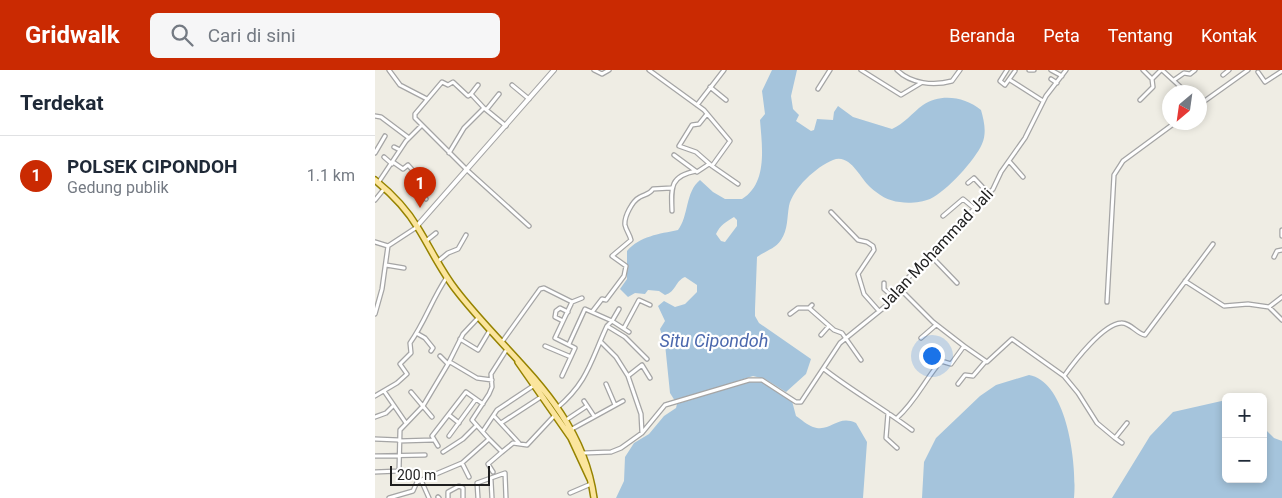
<!DOCTYPE html>
<html lang="id">
<meta charset="utf-8">
<style>
:root{--surface:#fff;--page:#f6f6f7;--text:#1f2937;--muted:#747a83;--line:#e0e1e3;--accent:#ca2a02}
body{margin:0;font-family:Roboto,sans-serif;background:var(--page);color:var(--text)}
.controls{position:absolute;right:15px;bottom:15px;display:grid;overflow:hidden;border-radius:8px;box-shadow:0 2px 8px #0003}
.controls button{width:45px;height:45px;display:grid;place-items:center;padding:0;border:0;border-bottom:1px solid var(--line);background:var(--surface);color:var(--text);font:25px sans-serif}
.compass{position:absolute;left:787px;top:15px;width:45px;height:45px;border-radius:50%;background:var(--surface);box-shadow:0 2px 8px #0003;rotate:209deg}
.scale{position:absolute;left:15px;bottom:12px;width:100px;box-sizing:border-box;padding-left:5px;border:2px solid #1e1e1e;border-top:0;font-size:14px;line-height:18px;white-space:nowrap;color:#1e1e1e;-webkit-text-stroke:4px #fff;paint-order:stroke}
.you{position:absolute;left:556px;top:285px;width:18px;height:18px;margin:-12px;border:4px solid #fff;border-radius:50%;background:#1a73e8;box-shadow:0 0 0 8px #1a73e833}
.badge{display:grid;place-items:center;width:32px;height:32px;border-radius:50%;background:var(--accent);color:#fff;font-size:16px;font-weight:700}
.pin{position:absolute;translate:-50% -41px;filter:drop-shadow(0 1px 2px #0008)}
.pin::after{content:'';position:absolute;top:26px;width:18px;height:15px;background:inherit;clip-path:polygon(0 0,100% 0,50% 100%)}
.list{margin:0;padding:0;list-style:none}
h2{display:flex;justify-content:space-between;align-items:center;height:65px;margin:0;padding:0 20px;font-size:21px}
h2 small{font-size:16px;font-weight:400;color:var(--muted)}
.list li{display:grid;grid-template-columns:32px 1fr auto;gap:15px;align-items:center;box-sizing:border-box;height:80px;padding:0 20px;border-top:1px solid var(--line)}
.list b{display:block;font-size:19px;white-space:nowrap}
.list p{margin:0;font-size:16px;white-space:nowrap;color:var(--muted)}
.list em{font-size:16px;font-style:normal;color:var(--muted)}
.icon{flex:none;width:28px;height:28px;fill:none;stroke:currentColor;stroke-width:2;stroke-linecap:round;stroke-linejoin:round}
.map{position:relative;flex:none;width:907px;height:428px;overflow:hidden}
header{display:flex;align-items:center;gap:30px;box-sizing:border-box;height:70px;padding:0 25px;background:var(--accent);color:#fff}
header strong{font-size:24px}
nav{display:flex;gap:28px;margin-inline-start:auto;font-size:18px}
.search{width:350px;height:45px;background:var(--page);display:flex;align-items:center;gap:12px;box-sizing:border-box;padding:0 18px;border-radius:8px;color:var(--muted);font-size:19px}
main{display:flex}
aside{flex:1;background:var(--surface)}
.map>svg:first-child{display:block}
.water{fill:#a5c4dc;fill-rule:evenodd}
.lines{fill:none;stroke-linecap:round;stroke-linejoin:round}
.minor-casing{stroke:#a5a5a5;stroke-width:5.5}
.tertiary-casing{stroke:#a5a5a5;stroke-width:6}
.primary-casing{stroke:#968301;stroke-width:8}
.minor{stroke:#fff;stroke-width:3}
.tertiary{stroke:#fff;stroke-width:4}
.primary{stroke:#fbe59d;stroke-width:5}
.labels{text-anchor:middle;dominant-baseline:central;stroke-width:4.5;stroke-linejoin:round;paint-order:stroke}
.street-label{font-size:16px;fill:#1e1e1e;stroke:#fff}
.water-label{font-size:18px;font-style:italic;fill:#4b68ad;stroke:#fff}
</style>
<header>
<strong>Gridwalk</strong>
<div class="search"><svg class="icon" aria-label="search" viewBox="0 0 24 24"><circle cx="10" cy="10" r="6"/><path d="M15 15l6 6"/></svg>Cari di sini</div>
<nav><a>Beranda</a><a>Peta</a><a>Tentang</a><a>Kontak</a></nav>
</header>
<main>
<aside>
<h2>Terdekat<small></small></h2>
<ul class="list">
<li><span class="badge">1</span><div><b>POLSEK CIPONDOH</b><p>Gedung publik</p></div><em>1.1 km</em></li>
</ul>
</aside>
<div class="map">
<svg width="907" height="428" viewBox="0 0 907 428">
<rect width="100%" height="100%" fill="#efede4"/>
<path class="water" d="M397,0H422L416,26L418,39L424,45L421,51L436,61L439,60L442,49L458,50L459,42L463,36L478,47L517,59C529,54 537,43 548,35C566,23 590,27 606,40C609,51 612,63 607,74C600,90 572,121 555,129C547,132 534,134 525,132C513,131 504,125 495,117C485,108 475,83 458,90C441,97 418,118 414,136C412,147 413,160 406,170C400,179 390,181 382,187L380,239V246L384,253L436,289L431,304L411,322L390,309L378,306L300,331L295,323L290,274L285,259L290,251L283,236L289,231L300,237L310,234L322,222V215L310,207C300,211 301,222 290,225L284,221L273,220L270,224L260,223L253,227L245,219L252,209V181C265,166 284,164 303,160C314,146 310,122 325,110L338,122L350,129H367C393,113 387,76 385,50L390,44L387,21ZM359,147L362,150V156L350,172L346,171L341,164C345,155 351,152 359,147Z
M654,305C693,312 702,396 699,428H547L549,392L561,368L605,326L621,315Z
M386,311L417,331L421,346C426,349 432,355 438,357C456,363 462,344 481,353L492,372L488,428H241L249,411L250,387L259,373L274,364L289,346L301,338L302,334L373,312Z
M851,330V409H888V357L899,368L907,371V428H737L775,366L798,342Z"/>
<g class="lines">
<defs>
<path id="minor" d="M14,0L25,15L52,29
M219,0L227,4L234,0
M274,0L329,40L355,71L337,96L363,114
M486,0L526,25L546,13
M522,0C536,14 559,16 577,11L585,0
M632,0L625,11L630,15L640,1
M654,0H659
M676,0L687,6
M787,0L811,22
M883,2L890,12L907,1
M848,5L854,0
M676,9L682,13
M777,9L786,0
M635,10L668,31
M799,10L809,3L815,4L820,0
M103,15L96,24L109,38
M137,15L154,29
M335,17L351,30
M443,19L455,0
M96,24L93,26L78,12L73,15L67,12L40,44V48L92,100L154,156
M765,30L778,17L777,9L768,0
M322,35L349,0
M824,35L873,0
M112,39L124,24
M332,44L324,54L317,55L304,76L321,82L337,96
M0,46L6,47L34,68
M19,77L25,80
M0,83L10,66
M74,83L89,58L109,38L131,56
M299,85L322,102L334,94
M9,87L17,94
M634,91L648,107
M18,92L28,99L33,95L51,115L44,124L51,129
M3,113L31,71L46,56
M593,113L599,108L614,124
M0,130L9,119
M297,141C296,117 295,106 321,101
M456,142L483,170L492,172L498,176L499,180L483,204L489,224L504,241
M568,146L588,129L600,139
M907,160V166
M51,171L61,163
M0,172L13,176
M556,186L582,213
M899,187L902,181L907,180
M62,192L73,183L83,179L91,165
M11,195L29,198
M810,211L849,236L873,234L894,237L907,250
M509,213V219L518,227
M525,219L558,252L589,276
M732,232L739,105L748,91L801,52
M437,235L434,238L459,260L467,263L486,290
M894,237L907,227
M217,242L227,229L231,230L249,206L251,196L237,186L256,170C255,165 251,160 250,155C249,147 257,131 265,127C270,124 274,125 278,119L296,118
M0,244L7,219L13,176L42,157
M415,244L423,238H434
M188,251L180,247L181,241L185,238L193,242
M232,256L250,267L272,289
M249,258L264,230L275,235
M43,264L50,268L58,278L56,281
M446,265L454,256
M546,268L561,255
M85,269L103,280L115,260
M127,272L165,219L169,218L197,232
M226,272L241,287L253,306L267,295L275,308
M194,274L210,239L237,251L244,239
M170,276L196,287
M65,286L73,294
M75,292L102,308L117,310
M449,299C477,321 508,338 537,360
M187,306L200,278L180,268L197,232L207,228
M253,306L266,344L267,363
M689,306C699,292 728,254 746,253C755,252 762,264 770,265L838,174
M231,314L240,335
M583,314L590,305L598,306L610,292
M9,321L31,353
M36,322L57,347
M0,326L22,313L32,304L25,294L36,283L35,273C50,252 57,229 72,207
M209,331L219,346
M182,338C213,312 216,290 232,256L237,251L254,262
M513,343L511,368L522,378
M74,345L84,353
M119,346L144,373
M0,347L11,343L18,336
M522,348C541,331 549,311 566,291L576,294L589,276L612,292L637,269L689,306L703,323L722,353L740,368L752,353
M191,350L212,336
M126,353L166,327
M197,359L248,331
M108,361L122,340L158,316
M74,366L101,329
M740,368L747,373
M0,369L24,370
M114,369L97,350L114,324L117,317L116,304L132,279
M24,371L58,370
M63,376L57,366L91,322L108,334
M68,382L88,369L101,356
M209,383L236,382L246,378L267,363L290,335L374,310H387L421,332H426L465,273L512,235L532,209L618,119L626,102L650,68L671,26L691,0
M0,386L50,385
M87,393L94,407
M0,402L24,401L25,360L48,336L73,294L88,264L104,247
M118,402L113,394L127,382
M46,410L54,428
M116,410L117,428
M195,423L216,414
M63,427L64,428
M14,428L38,421L42,412L87,393L114,369L127,382L138,373L152,375L180,345
M73,428V422L84,416L88,418V428
M103,428L102,413L130,403L131,428"/>
<path id="tertiary" d="M42,156L179,0"/>
<path id="primary" d="M0,110C16,123 33,141 43,158C56,179 66,201 81,220C134,289 206,336 219,428
M143,292L196,368L215,409"/>
</defs>
<use href="#minor" class="minor-casing"/>
<use href="#tertiary" class="tertiary-casing"/>
<use href="#primary" class="primary-casing"/>
<use href="#minor" class="minor"/>
<use href="#tertiary" class="tertiary"/>
<use href="#primary" class="primary"/>
</g>
<g class="labels">
<g class="street-label">
<text transform="translate(561 179) rotate(-47)">Jalan Mohammad Jali</text>
</g>
<g class="water-label">
<text x="339" y="270">Situ Cipondoh</text>
</g>
</g>
</svg>
<div class="controls">
<button>+</button>
<button>−</button>
</div>
<svg class="compass" viewBox="-18 -18 36 36"><path d="M0-13l5 13h-10z" fill="#e53935"/><path d="M0 13l5-13h-10z" fill="#747a83"/></svg>
<div class="scale">200 m</div>
<div class="you"></div>
<div class="pin badge" style="left:45px;top:138px">1</div>
</div>
</main>
